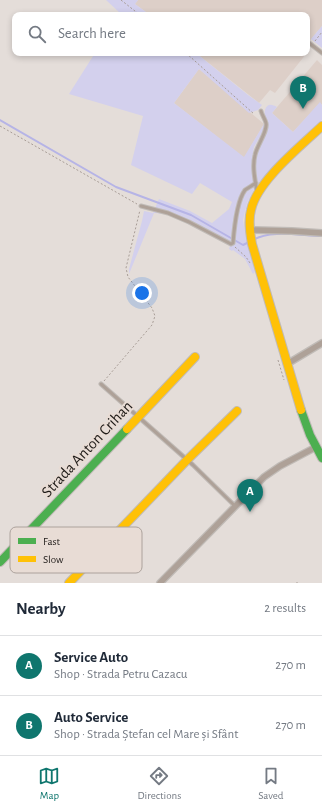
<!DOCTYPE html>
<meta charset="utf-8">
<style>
:root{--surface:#fff;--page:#f6f6f7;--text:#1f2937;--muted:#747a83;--line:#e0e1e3;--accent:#0f766e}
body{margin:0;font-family:"Alegreya Sans",sans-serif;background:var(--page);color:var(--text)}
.you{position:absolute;left:142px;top:293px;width:14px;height:14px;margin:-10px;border:3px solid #fff;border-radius:50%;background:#1a73e8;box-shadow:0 0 0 6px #1a73e833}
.badge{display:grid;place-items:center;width:26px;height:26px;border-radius:50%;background:var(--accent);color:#fff;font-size:13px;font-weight:700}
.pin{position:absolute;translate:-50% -33px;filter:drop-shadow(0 1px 2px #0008)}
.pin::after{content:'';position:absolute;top:21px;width:14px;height:12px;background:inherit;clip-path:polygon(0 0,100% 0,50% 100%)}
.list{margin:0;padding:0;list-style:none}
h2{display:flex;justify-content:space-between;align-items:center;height:52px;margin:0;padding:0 16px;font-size:17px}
h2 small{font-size:13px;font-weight:400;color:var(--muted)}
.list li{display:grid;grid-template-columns:26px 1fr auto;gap:12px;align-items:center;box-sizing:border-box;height:60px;padding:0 16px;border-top:1px solid var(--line)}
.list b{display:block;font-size:15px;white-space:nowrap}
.list p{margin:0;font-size:13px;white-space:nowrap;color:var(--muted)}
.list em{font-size:13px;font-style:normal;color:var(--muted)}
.icon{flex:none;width:22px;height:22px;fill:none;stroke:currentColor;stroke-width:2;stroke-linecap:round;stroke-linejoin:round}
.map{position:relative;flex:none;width:322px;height:583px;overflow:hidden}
.search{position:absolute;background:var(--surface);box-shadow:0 2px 6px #0003;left:12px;right:12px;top:12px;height:44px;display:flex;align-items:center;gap:10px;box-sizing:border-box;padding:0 14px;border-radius:8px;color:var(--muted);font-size:15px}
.sheet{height:172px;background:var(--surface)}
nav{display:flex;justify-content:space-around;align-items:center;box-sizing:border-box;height:56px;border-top:1px solid var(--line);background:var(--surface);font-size:11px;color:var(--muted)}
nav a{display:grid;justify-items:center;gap:2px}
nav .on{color:var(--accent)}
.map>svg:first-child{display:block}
.built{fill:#ddcfc8}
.green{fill:#d3d0ed}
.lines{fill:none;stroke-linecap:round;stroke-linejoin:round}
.stream{stroke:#b6b4e6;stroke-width:2}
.lane-casing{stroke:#c0bbb7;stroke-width:5}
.street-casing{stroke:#c0bbb7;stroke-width:8}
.fast-casing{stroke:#c0bbb7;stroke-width:10}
.slow-casing{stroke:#c0bbb7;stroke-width:10}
.path{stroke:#a89d97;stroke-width:1;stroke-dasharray:2 2;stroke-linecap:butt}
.lane{stroke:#aea198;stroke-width:3}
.street{stroke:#aea198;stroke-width:5.5}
.fast{stroke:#4caf50;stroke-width:8}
.slow{stroke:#ffc107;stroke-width:8}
.labels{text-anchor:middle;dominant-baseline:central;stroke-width:4;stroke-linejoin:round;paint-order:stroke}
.street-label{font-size:16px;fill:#1f1b18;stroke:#e8dcd5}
.key{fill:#e8dcd5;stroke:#aca29c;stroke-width:1}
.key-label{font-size:11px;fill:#1f1b18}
</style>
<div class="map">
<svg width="322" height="583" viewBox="0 0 322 583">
<rect width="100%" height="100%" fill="#e4ddd9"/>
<path class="built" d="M138,0H322V26L307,44V15H150L135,4Z
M307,46L310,49L275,93L270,90L259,103L196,53H307Z
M317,60L322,65V105L320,103L293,132L272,113Z
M199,69L264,124L244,158L174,103Z"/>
<path class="green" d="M106,0H138L135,4L150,15H118L120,13Z
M322,26V48L311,39Z
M95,53H196L248,95L262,105L258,110L249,113L199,69L174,103L244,157L264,124V130L254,147L252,160L254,189L247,203L243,220L246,239L255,272L253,274L245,259L233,250L232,251L229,249L230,246L216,237L167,214L154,213L129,274V269L142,221L144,211L153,213L159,199L190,211L212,223L229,209L232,202L200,183L192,194L131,165L143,116L69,94Z
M320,102L322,105V120L258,183L257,181C256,170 254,158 259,147C262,141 267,135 268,128C269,121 263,116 265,110C267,103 272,104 277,107L272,113L293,132Z"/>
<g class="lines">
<path class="stream" d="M0,120L116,187L191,215L243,245L249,242
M253,240C271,229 302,236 322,236"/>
<defs>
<path id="lane" d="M308,42L322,53
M257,192C255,179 252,167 255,155C257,145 268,131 266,123C265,119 262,115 261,111
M141,206L168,213L189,222L231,244L233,243C234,230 237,201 245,190C248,188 253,185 256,183
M101,384L193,465L235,506"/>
<path id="street" d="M250,230L292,231L322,233
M287,364L322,343
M160,583L264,477L280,466L316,447"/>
<path id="fast" d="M301,410L310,435L322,458
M0,562L127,429"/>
<path id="slow" d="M301,410L252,244C250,233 248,221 251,210C257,181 301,146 322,126
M127,429L195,357
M69,583L187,460L237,411"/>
</defs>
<use href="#lane" class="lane-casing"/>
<use href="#street" class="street-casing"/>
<use href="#fast" class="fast-casing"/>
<use href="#slow" class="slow-casing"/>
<path class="path" d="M121,0L140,15
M315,41L322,32
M186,53L254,114
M0,126L137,204
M235,247L246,257L250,263
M278,360L284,380
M104,381L152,325L155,316L152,308L128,277L126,268L140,210
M296,583H298"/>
<use href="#lane" class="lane"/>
<use href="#street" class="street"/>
<use href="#fast" class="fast"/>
<use href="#slow" class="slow"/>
</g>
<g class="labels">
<g class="street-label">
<text transform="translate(87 449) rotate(-47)">Strada Anton Crihan</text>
</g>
</g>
<rect x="10" y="527" width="132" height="46" rx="6" class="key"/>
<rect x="18" y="538" width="18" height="6" fill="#4caf50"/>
<rect x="18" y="556" width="18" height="6" fill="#ffc107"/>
<g class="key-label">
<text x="43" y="545">Fast</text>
<text x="43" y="563">Slow</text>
</g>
</svg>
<div class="you"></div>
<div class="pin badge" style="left:250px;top:512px">A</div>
<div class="pin badge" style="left:303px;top:109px">B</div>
<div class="search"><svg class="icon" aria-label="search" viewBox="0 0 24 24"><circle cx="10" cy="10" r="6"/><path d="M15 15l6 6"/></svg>Search here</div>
</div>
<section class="sheet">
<h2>Nearby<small>2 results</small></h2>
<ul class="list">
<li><span class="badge">A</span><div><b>Service Auto</b><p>Shop · Strada Petru Cazacu</p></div><em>270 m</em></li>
<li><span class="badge">B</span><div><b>Auto Service</b><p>Shop · Strada Ștefan cel Mare și Sfânt</p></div><em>270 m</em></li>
</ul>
</section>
<nav>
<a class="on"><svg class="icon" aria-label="map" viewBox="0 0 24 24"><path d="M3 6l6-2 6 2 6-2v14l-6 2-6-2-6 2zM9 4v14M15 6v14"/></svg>Map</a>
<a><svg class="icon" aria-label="directions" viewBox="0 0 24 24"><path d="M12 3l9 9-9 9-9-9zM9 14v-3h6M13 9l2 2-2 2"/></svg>Directions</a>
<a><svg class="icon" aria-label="saved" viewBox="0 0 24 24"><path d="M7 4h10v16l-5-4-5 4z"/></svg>Saved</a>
</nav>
